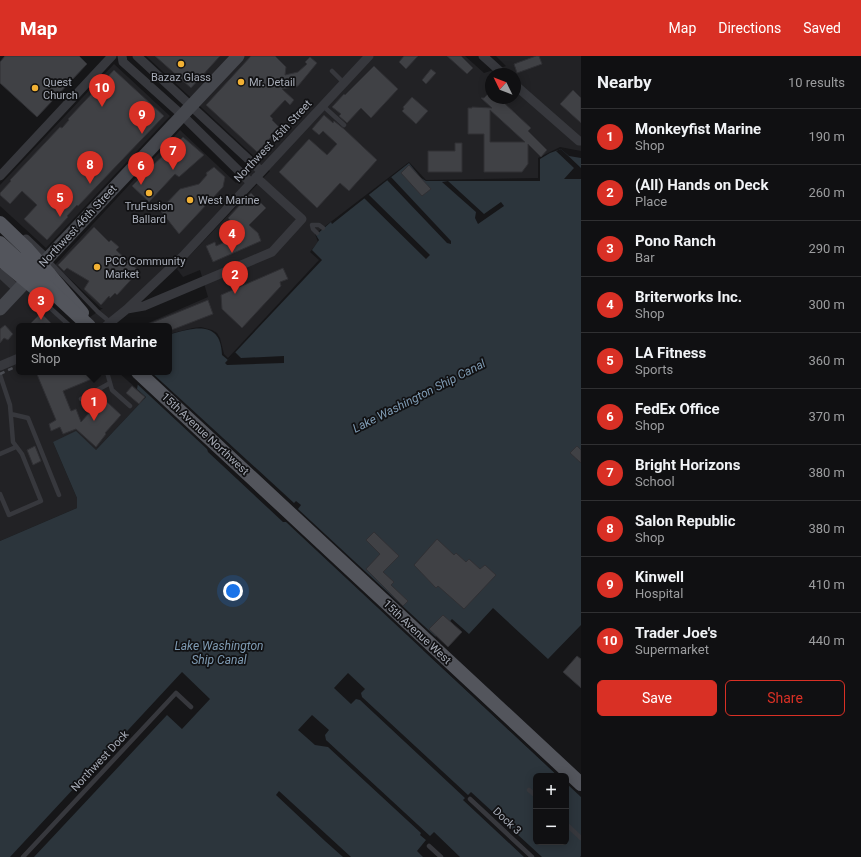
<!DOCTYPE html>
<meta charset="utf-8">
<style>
:root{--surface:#101012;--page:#1e1e20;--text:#f1f3f6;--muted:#9c9d9f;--line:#303032;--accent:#d93025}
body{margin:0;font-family:Roboto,sans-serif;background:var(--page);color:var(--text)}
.controls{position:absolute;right:12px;bottom:12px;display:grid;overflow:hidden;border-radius:6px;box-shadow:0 2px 10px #0003}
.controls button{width:36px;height:36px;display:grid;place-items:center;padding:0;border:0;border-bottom:1px solid var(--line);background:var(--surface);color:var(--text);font:20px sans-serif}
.compass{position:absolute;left:485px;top:12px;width:36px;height:36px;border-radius:50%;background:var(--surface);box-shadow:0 2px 10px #0003;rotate:313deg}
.you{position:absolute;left:233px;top:535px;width:14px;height:14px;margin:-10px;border:3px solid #fff;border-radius:50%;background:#1a73e8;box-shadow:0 0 0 6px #1a73e833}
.badge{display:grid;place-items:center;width:26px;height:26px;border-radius:50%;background:var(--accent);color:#fff;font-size:13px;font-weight:700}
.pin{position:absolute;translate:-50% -33px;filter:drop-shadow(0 1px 2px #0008)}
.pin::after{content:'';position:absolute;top:21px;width:14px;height:12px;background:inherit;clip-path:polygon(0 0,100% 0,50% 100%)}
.popup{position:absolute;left:16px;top:267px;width:156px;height:52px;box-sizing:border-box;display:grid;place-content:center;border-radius:6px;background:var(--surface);filter:drop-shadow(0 1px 3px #0005);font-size:13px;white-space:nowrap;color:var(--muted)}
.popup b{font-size:15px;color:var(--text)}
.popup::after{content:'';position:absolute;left:50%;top:100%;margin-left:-8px;border:8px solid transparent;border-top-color:var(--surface)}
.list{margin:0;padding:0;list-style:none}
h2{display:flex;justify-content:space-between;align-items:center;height:52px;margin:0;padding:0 16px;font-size:17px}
h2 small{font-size:13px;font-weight:400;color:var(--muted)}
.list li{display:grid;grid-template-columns:26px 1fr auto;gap:12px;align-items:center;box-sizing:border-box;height:56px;padding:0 16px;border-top:1px solid var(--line)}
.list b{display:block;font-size:15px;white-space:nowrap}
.list p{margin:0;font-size:13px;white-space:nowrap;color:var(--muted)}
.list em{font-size:13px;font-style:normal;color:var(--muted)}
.actions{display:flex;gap:8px;padding:12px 16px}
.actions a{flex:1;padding:9px 0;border:1px solid var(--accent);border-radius:6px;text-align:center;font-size:14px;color:var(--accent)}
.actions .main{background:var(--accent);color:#fff}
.map{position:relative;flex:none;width:581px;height:801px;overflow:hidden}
header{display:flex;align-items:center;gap:24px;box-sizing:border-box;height:56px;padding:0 20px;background:var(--accent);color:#fff}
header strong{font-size:19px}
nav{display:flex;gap:22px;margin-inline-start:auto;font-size:14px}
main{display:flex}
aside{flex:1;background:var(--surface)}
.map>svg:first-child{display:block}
.built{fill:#222225;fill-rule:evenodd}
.water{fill:#2c353c}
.pier{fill:#161618}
.building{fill:#404145;stroke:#303034;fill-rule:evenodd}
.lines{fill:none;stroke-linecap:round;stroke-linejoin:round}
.lane{stroke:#37383d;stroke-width:4.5}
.street{stroke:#37383d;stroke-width:9}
.secondary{stroke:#45474d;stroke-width:13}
.primary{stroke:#53555c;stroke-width:14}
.rail{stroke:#4a4c52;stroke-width:2.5;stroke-dasharray:5 4;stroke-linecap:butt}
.primary-bridge{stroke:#53555c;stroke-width:14}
.poi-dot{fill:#f2b134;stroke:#111113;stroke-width:1.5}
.labels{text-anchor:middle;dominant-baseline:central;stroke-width:3.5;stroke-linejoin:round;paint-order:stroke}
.poi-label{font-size:11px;fill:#a8adb8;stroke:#111113;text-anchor:start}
.street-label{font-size:11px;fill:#a8adb8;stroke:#111113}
.water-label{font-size:12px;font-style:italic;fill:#7f9bb3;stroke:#111113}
</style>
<header>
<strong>Map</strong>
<nav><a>Map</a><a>Directions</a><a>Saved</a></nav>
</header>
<main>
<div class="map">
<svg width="581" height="801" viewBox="0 0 581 801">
<rect width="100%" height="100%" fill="#161618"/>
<path class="built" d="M146,0H465L484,17L506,10L496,0H581V95L560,91L538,102V122L426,124L409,106L315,178L318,186L310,196L319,204L228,302L224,298L220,282L217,277L212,274L201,271L193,272L169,278V270H149L148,267L208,241L200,214L183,221L177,213L270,115L264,110L184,195L120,255L99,270H77L103,252H101L55,209L180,74L236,127L258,104ZM491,18H515V42H491Z
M114,8L170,60L46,192L0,150V129Z
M0,209L67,270H19V316H118L146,341L96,394L53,386L77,442V452L0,485Z"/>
<path class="water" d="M561,93L569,100L581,102V569L548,603L493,552L469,578L452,563L423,594L558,720H536V786H566V727L581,741V800L580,801H0V485L77,452V442L53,386L76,375L96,394L146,341L137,333L140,316H169V279L171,278C196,271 221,265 222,299L228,304L322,204L312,194L319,184L316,179L331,166L332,168L409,107L421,122L426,125H540V103L550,97Z"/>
<path class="pier" d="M561,93L581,112V123H564L574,112L556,95Z
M391,121L451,185V188L447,187L387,124Z
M448,125L484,158L501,146L504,150L478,168L475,162L476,156L442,126Z
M368,138L430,199L426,203L364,142Z
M235,296L241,302L284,300V307L227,309L225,307Z
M138,316H151L294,447L296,445L301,449L298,453L437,582L426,594L560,720H558L286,466H283L208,396L207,393L136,327Z
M182,616L210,643L182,673L167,659L34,801H10Z
M348,617L365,633L361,637L362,641L468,739L471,736L542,801H524L463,744L465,742L360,644L356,643L351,648L334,632Z
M312,659L329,674L325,679L326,684L430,780L434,776L460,801H423L417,795L426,784L420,779L421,777L328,691L315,689L298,674Z
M279,735L351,801H343L325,785L276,739Z"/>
<path class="building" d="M5,0H79L87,8L37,61L0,27V6Z
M155,0H220L191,32Z
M251,0H275L286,11L285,19L298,16L307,8L305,6L310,1L317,7L298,30L282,33L294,44L290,49L285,44L270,60L273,63L272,64L280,72L257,96L206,49Z
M404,0H418L406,13L399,6Z
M447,0H461L473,12L467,18Z
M536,0H539L542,8L517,17L514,8Z
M374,10L398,33L371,62L361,52L347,67L339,60L341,58L332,51L344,38L345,39Z
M431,13L436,17L426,28L422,24Z
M114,14L164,60L78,150L77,149L67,160L68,161L47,184L24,163L37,149L22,135L10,148L0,139V137L11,125L10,124L60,71L62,72L69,64L68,63Z
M573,34L581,42V67L560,48Z
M491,35V42H495L500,47L502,45L531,72L528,75L547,94L541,101L528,88V108L522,116H484V78H468V52H472V51L492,52L481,42H484ZM490,54L525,86H490Z
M412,41L428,55L416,68L402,55L404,53L403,51Z
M324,59L333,67L334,65L344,73L377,104L349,135L340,127L317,152L279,116L309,83L327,99L337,88L323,75L319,79L312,73Z
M183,81L204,99L179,121L175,118L149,146L132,130L151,111Z
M455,87H462V116H428V95H455Z
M409,109L431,133L422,140L401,117Z
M214,111L225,121L223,131L179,178L160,154L180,133L199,128L207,119L206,117Z
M251,137L266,152L249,169L258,177L261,185L213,206L206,190L215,186L216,190L243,178L228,162Z
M94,171L109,186L111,184L119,191L116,194L139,215L117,239L115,237L110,242L109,240L101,249L84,233L89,225L67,212L64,215L58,209Z
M283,212L288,223L280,226L281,230L242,272L222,253L221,239Z
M208,244L213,258L169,275V270H144Z
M41,257L54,270H28Z
M5,269L13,278L8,284L4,282L0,287V273Z
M36,316H103L104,318L63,335L71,355L76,353L81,366L98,347L101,349L106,345L121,359L105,377L106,378L96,391L76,373L63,378L60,371L51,375L49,368L56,364Z
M132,330L145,341L139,348L126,337Z
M35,390L41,405L33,409L27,394Z
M577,390L581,394V407L570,397Z
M374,476L399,500L383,516L394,526L391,529L408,545L403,550L366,513L380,498L366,484Z
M437,483L454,499L456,497L466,506L469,503L480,513L485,509L496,519L464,553L438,530L436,532L414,509Z
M443,559L462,576L448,591L429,573Z
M577,600L581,603V632L563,616Z"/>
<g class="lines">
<path class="lane" d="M332,15L344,27
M322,49L344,69
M317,177L313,173L312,169H319L323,172
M48,204L98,256L110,266
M37,240L70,270
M107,316L112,334L130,350
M0,319L10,349L13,386L22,398L41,445L9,459L0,438
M81,343L110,327
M11,358L28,362L59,439
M0,398L16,391
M529,734L536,740
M470,743L532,801
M566,768L581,782
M429,790L441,801
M23,801L176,637L191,651"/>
<path class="street" d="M122,0L123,6L182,59L251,127
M137,0L261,115
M483,0L503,18
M515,29L579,85H581
M0,120L112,0
M26,183L47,203
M0,217L18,234
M127,253L144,250L272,196L302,163L256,121
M106,270L127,253L183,200L369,0
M0,310L19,302"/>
<path class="secondary" d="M0,253L238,0"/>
<path class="primary" d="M49,218L82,257
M138,316L581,728"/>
<path class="rail" d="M0,318L19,309"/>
<path class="primary-bridge" d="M0,167L26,192L49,218
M0,187L89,270
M0,203L41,237"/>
</g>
<g class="poi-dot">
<circle cx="181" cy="8" r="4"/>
<circle cx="241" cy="26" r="4"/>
<circle cx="35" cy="32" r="4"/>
<circle cx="149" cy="137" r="4"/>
<circle cx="190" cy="144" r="4"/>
<circle cx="97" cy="211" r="4"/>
</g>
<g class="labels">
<g class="poi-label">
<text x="181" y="21" text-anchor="middle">Bazaz Glass</text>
<text x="43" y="26">Quest<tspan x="43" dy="13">Church</tspan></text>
<text x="249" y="26">Mr. Detail</text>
<text x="198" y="144">West Marine</text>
<text x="149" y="150" text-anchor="middle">TruFusion<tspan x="149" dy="13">Ballard</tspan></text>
<text x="105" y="205">PCC Community<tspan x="105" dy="13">Market</tspan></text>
</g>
<g class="street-label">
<text transform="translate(273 85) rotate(-47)">Northwest 45th Street</text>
<text transform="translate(78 170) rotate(-47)">Northwest 46th Street</text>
<text transform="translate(205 378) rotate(43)">15th Avenue Northwest</text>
<text transform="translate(417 576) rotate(43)">15th Avenue West</text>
<text transform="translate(100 705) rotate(-47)">Northwest Dock</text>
<text transform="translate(507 765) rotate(43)">Dock 3</text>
</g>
<g class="water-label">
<text transform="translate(419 340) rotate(-27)">Lake Washington Ship Canal</text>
<text x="219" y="590">Lake Washington<tspan x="219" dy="14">Ship Canal</tspan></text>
</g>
</g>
</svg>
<div class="controls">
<button>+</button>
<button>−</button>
</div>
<svg class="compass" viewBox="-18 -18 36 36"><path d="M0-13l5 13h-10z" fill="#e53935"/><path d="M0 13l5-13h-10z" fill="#9c9d9f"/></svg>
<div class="you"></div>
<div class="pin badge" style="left:94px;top:365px">1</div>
<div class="popup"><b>Monkeyfist Marine</b>Shop</div>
<div class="pin badge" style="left:235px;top:238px">2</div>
<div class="pin badge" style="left:41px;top:264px">3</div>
<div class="pin badge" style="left:232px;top:197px">4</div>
<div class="pin badge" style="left:60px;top:161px">5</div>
<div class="pin badge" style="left:141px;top:129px">6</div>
<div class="pin badge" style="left:173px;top:114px">7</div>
<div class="pin badge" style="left:90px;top:128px">8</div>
<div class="pin badge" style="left:142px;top:78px">9</div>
<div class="pin badge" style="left:102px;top:51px">10</div>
</div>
<aside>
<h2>Nearby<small>10 results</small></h2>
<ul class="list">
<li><span class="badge">1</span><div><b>Monkeyfist Marine</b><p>Shop</p></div><em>190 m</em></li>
<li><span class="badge">2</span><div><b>(All) Hands on Deck</b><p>Place</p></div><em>260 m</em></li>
<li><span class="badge">3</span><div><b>Pono Ranch</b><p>Bar</p></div><em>290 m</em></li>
<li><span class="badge">4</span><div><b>Briterworks Inc.</b><p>Shop</p></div><em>300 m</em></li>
<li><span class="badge">5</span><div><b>LA Fitness</b><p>Sports</p></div><em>360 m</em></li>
<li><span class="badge">6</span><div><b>FedEx Office</b><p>Shop</p></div><em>370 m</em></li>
<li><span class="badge">7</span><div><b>Bright Horizons</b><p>School</p></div><em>380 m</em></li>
<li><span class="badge">8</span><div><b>Salon Republic</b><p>Shop</p></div><em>380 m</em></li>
<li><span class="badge">9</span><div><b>Kinwell</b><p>Hospital</p></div><em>410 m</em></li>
<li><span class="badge">10</span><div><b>Trader Joe's</b><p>Supermarket</p></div><em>440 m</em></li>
</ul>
<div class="actions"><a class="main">Save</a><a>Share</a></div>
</aside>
</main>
